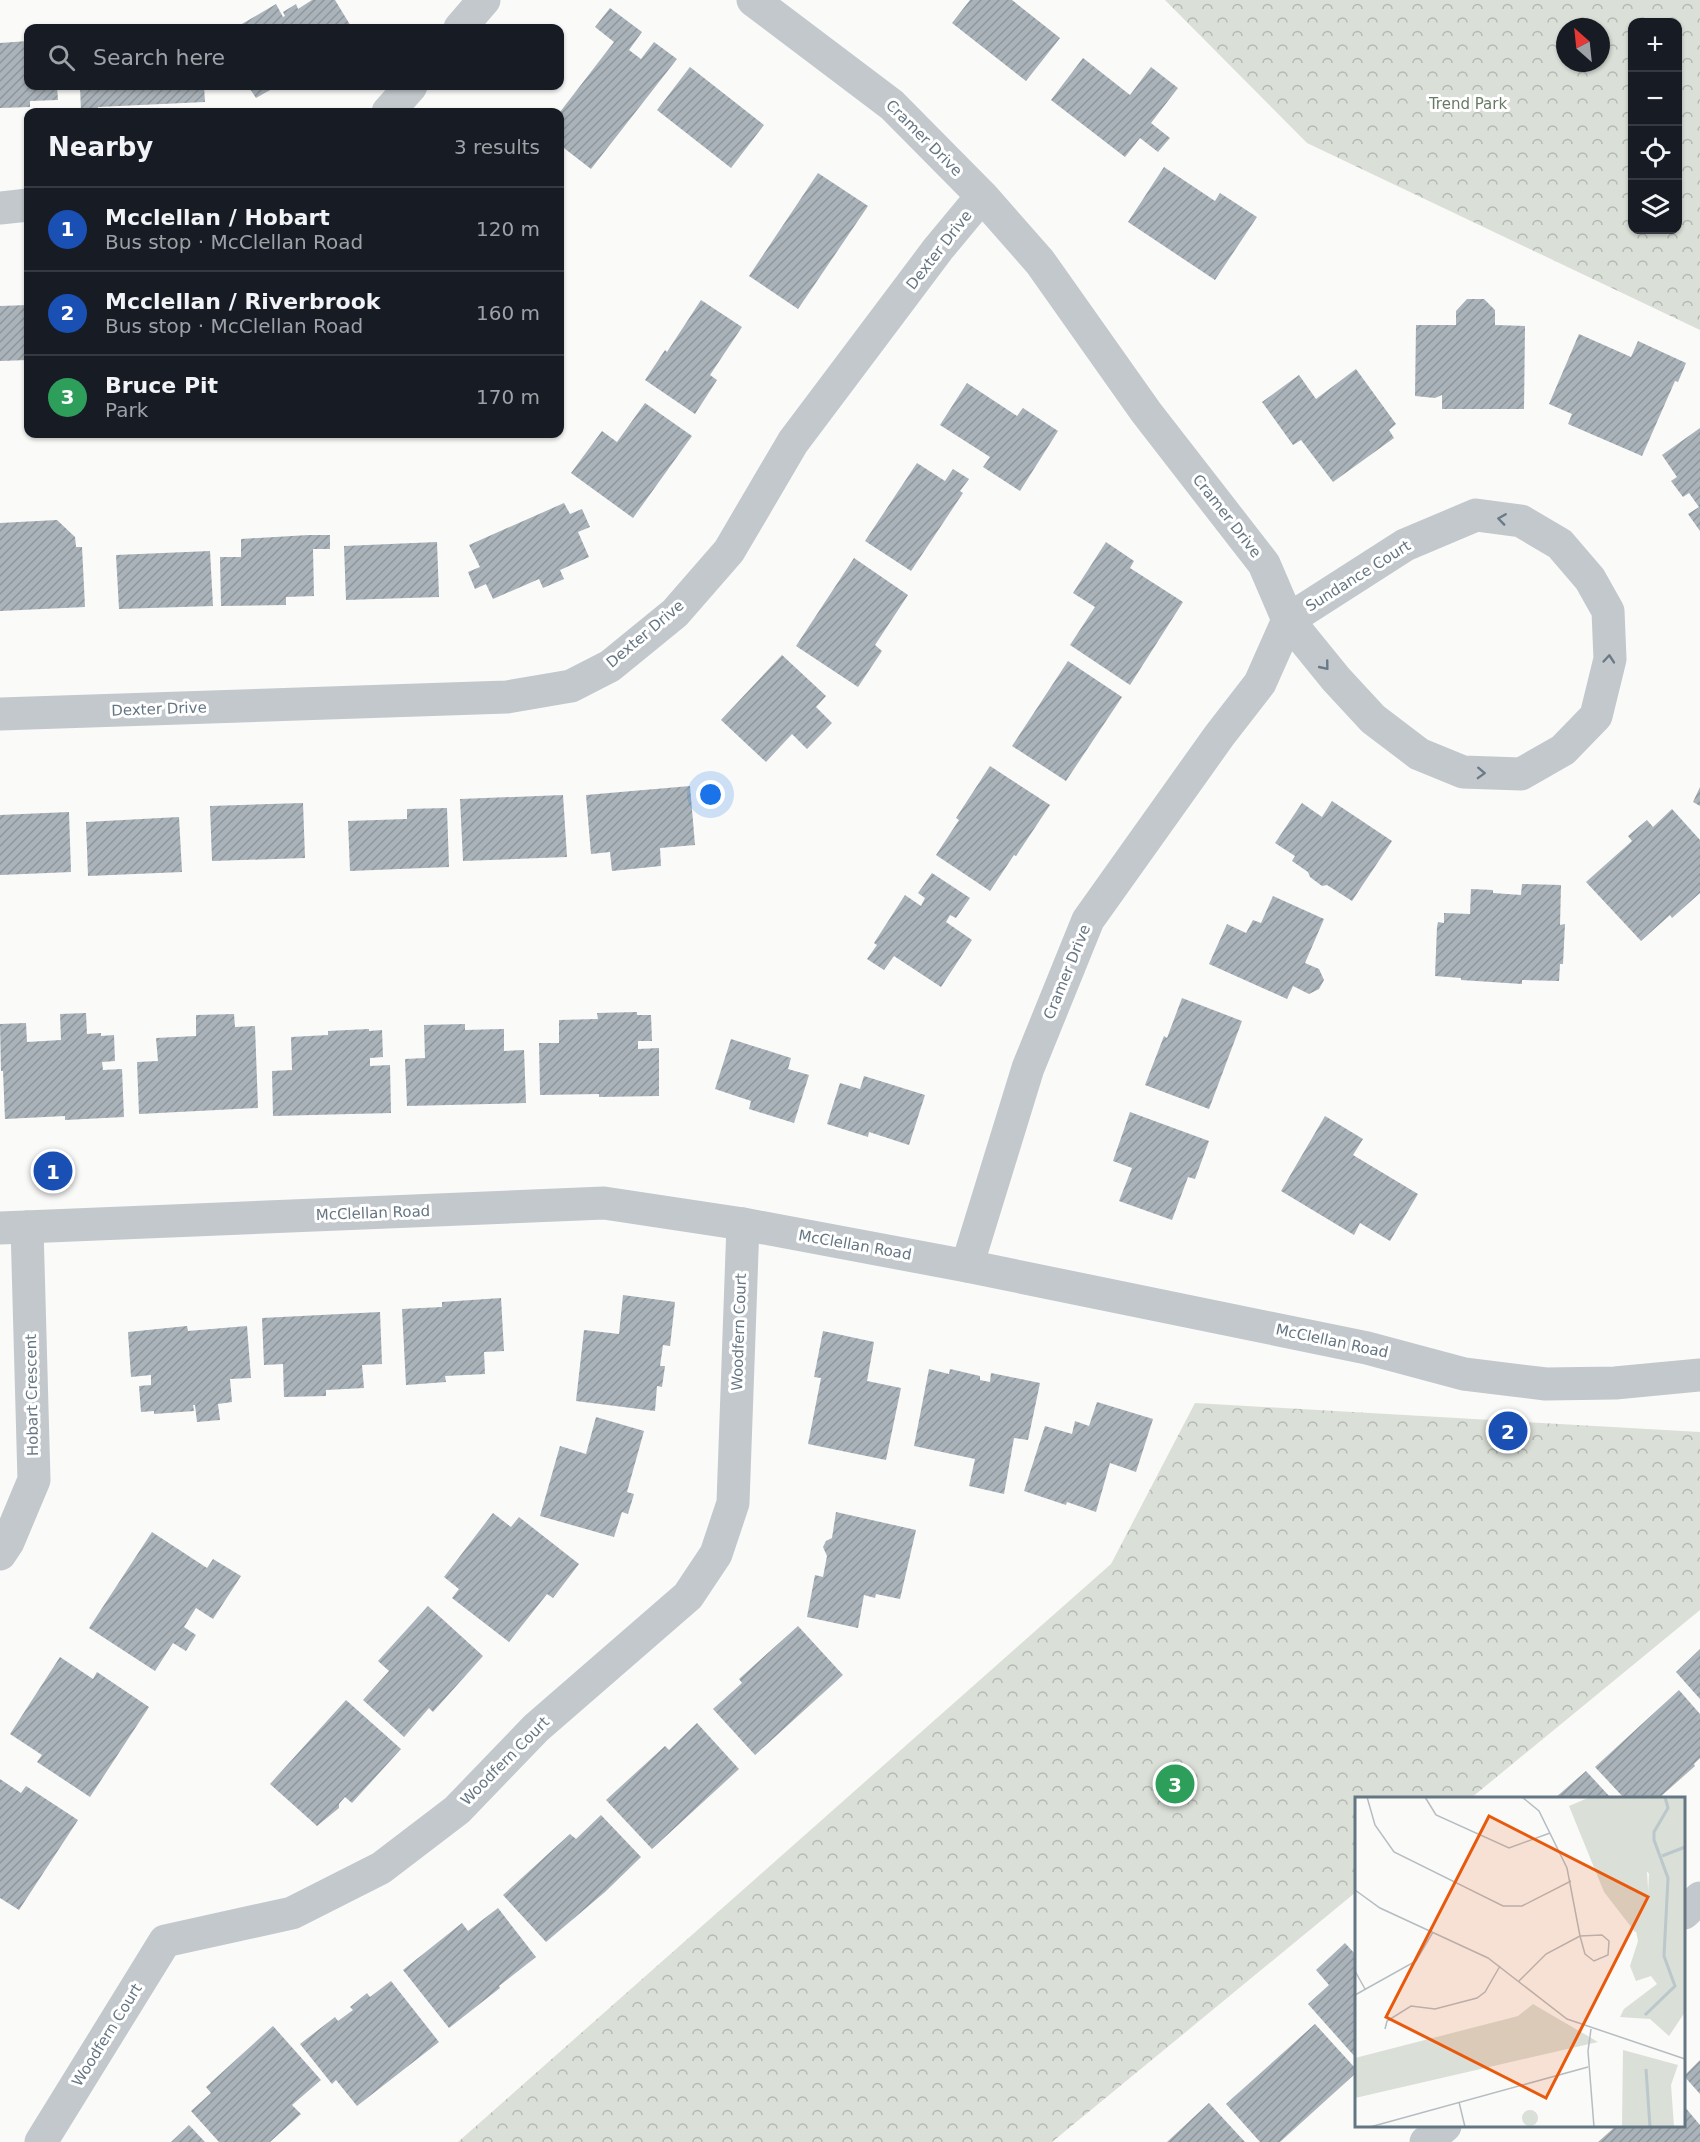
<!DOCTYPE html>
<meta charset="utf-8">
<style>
:root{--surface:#171b24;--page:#242831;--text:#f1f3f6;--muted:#9ea1a6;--line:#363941;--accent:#0f766e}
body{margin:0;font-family:"DejaVu Sans",sans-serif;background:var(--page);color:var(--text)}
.controls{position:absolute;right:18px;top:18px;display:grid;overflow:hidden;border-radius:12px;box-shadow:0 2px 4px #0004}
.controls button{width:54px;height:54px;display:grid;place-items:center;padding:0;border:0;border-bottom:2px solid var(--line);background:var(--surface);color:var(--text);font:30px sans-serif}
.compass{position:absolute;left:1556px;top:18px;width:54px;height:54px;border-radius:50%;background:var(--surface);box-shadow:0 2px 4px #0004;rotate:333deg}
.you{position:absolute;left:711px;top:795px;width:21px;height:21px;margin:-15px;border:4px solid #fff;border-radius:50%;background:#1a73e8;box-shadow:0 0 0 9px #1a73e833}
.badge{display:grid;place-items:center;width:39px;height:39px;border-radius:50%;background:var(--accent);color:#fff;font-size:20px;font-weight:700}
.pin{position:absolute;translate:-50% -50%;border:3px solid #fff;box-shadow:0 2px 6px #0006}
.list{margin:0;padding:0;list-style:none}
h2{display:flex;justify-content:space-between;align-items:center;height:78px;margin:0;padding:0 24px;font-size:26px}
h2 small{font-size:20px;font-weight:400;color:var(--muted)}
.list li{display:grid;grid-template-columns:39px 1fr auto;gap:18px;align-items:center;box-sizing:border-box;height:84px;padding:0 24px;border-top:2px solid var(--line)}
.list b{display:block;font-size:22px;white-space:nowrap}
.list p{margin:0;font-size:20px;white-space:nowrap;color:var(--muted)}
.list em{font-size:20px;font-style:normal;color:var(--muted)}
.icon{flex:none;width:33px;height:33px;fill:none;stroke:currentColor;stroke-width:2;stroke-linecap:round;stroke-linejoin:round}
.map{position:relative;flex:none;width:1700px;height:2142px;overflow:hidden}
.search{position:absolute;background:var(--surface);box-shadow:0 2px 4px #0004;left:24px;top:24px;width:540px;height:66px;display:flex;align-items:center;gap:15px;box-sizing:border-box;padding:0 21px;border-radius:12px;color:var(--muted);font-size:22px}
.panel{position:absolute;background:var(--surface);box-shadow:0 2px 4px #0004;left:24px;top:108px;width:540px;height:330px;border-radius:12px}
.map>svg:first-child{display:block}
.park{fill:url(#park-crowns);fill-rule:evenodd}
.building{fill:url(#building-hatch)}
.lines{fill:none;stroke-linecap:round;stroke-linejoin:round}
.minor{stroke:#c3c8cc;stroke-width:33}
.tertiary{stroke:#c3c8cc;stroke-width:33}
.oneway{stroke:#6a7a87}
.labels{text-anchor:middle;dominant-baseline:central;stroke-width:6;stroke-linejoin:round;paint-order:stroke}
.park-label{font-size:15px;fill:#687a64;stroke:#fff}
.street-label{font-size:15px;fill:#657683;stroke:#fff}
.inset-river{fill:none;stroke:#bbc7cb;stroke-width:3}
.inset-road{fill:none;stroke:#b5bdc2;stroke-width:1.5}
.view{fill:#e8590c;fill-opacity:0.15;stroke:#e8590c;stroke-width:3}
.inset-edge{fill:none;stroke:#657683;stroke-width:3}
</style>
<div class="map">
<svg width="1700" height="2142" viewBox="0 0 1700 2142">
<defs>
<pattern id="park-crowns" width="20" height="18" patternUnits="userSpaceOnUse" patternTransform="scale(1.5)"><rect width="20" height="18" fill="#dadfd7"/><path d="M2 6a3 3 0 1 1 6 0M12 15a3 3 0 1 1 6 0" fill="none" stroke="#b4b9b4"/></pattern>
<pattern id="building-hatch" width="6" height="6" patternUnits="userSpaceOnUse" patternTransform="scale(1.5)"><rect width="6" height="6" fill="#aab3b9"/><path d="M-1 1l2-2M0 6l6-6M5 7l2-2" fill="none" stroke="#8e969c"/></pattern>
</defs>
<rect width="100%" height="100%" fill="#fafaf8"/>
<path class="park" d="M1165,0H1700V330L1307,143ZM1632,22H1678V230H1632ZM1565,27H1601V63H1565Z
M1195,1403L1700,1432V1610L1471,1798H1356V1892L1052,2142H458L1111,1564Z"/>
<path class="building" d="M312,0H335L352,28H235L276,4L283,17L285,16L283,12L296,4L298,9Z
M970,0H1012L1060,38L1026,81L952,23Z
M610,8L642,32L629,50L641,59L654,42L677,59L591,169L560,145V112L614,42L595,27Z
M28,41V86H57L58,100L30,101V107L0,108V43Z
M1083,58L1130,95L1151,67L1178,88L1151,123L1170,138L1158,152L1140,138L1125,157L1051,100Z
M690,67L764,125L731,168L657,110Z
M80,86H204L205,102L98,107V112H81Z
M248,86H277L256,98Z
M1164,167L1215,201L1220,193L1257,217L1215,280L1128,222Z
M818,173L868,206L798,309L749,276Z
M1467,299H1484L1495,310V325L1525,326L1524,409H1442V395L1435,398L1415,396L1416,325H1456V311Z
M701,300L742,327L710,375L717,380L695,414L645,380L665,350L667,352Z
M28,305V360L0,361V306Z
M1579,334L1631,357L1638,341L1686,363L1678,382L1675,381L1642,456L1568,424L1572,414L1549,404Z
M1356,369L1396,424L1389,430L1394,438L1333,482L1301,440L1293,445L1262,402L1299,375L1316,399Z
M967,383L1017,416L1023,408L1058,431L1020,491L983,467L990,457L940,425Z
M645,403L692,436L633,518L571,473L602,431L617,442Z
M1700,428V531L1688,514L1699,507L1689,493L1683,497L1671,481L1677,477L1662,455Z
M917,463L945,481L953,469L969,479L960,491L963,493L911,571L865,541Z
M564,503L570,514L582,509L590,527L578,532L589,557L560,570L564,579L543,588L539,579L493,599L486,584L475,589L468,572L480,567L469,545Z
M57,520L75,537L76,547H82L85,607L0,611V523Z
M309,535H330V549H313L314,596L286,597V605L221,606L220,557H241V539Z
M437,542L439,597L346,600L344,546Z
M1106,542L1134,561L1130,568L1183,602L1130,685L1070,645L1095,607L1073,593Z
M210,551L213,606L119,609L116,555Z
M854,558L908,595L875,645L882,651L858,687L796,646Z
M782,655L826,696L816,707L832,723L807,749L792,734L766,762L721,720Z
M1068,661L1122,697L1066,781L1012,746Z
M990,766L1050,805L1016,856L1014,855L990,891L936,855L959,820L956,818Z
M690,786L695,845L660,848L661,866L612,871L610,852L591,854L586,795Z
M1700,787V806L1693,802Z
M563,795L567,857L463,861L460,799Z
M1332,801L1392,841L1352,901L1327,885L1322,886L1310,877L1308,872L1292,861L1295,856L1275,843L1302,803L1322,817Z
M303,803L305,858L212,861L210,806Z
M447,808L449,867L350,871L348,821L407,819V809Z
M1672,809L1700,840V893L1672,918L1670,915L1641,941L1586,882L1632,841L1628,836L1647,820L1653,827Z
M69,812L71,872L0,875V815Z
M179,817L182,872L88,876L86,822Z
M932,873L970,898L956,918L950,915L946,922L972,940L941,987L894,956L884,970L867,959L877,945L874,943L905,895L921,906L925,898L918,893Z
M1522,884L1561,885L1560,925L1565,924L1563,964H1560L1559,981L1522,980V984L1461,980V978L1435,976L1437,927L1438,922L1444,923V913L1470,914L1471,889L1493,890V893L1521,895Z
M1273,896L1324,919L1305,963L1319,969L1324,980L1319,989L1309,994L1293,986L1287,999L1209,964L1227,924L1246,933L1253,920L1261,923Z
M1182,998L1242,1021L1209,1109L1145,1085L1164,1036L1167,1038Z
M637,1012V1015H651L652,1041H638V1049L659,1048V1096L599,1097V1094L540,1095L539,1043H559V1020L598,1019L597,1013Z
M86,1013L87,1034L101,1033V1036L114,1035L115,1061L102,1062L103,1070L122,1069L124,1117L65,1120V1116L5,1119L3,1071H1L0,1024L26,1023L27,1042L61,1040L60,1014Z
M234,1014L235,1027L255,1026L258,1108L139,1114L137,1062L158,1061L156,1038L196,1036V1015Z
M465,1024V1030L504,1029V1051L524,1050L526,1103L407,1106L405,1059L425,1058L424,1025Z
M369,1029V1031L382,1030L383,1057L370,1058V1066L390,1065L391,1113L273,1116L272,1071L292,1070L291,1037L328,1035V1031Z
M731,1039L791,1058L788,1069L809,1075L794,1123L749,1109L751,1101L715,1089Z
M864,1076L925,1095L909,1145L869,1132L868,1137L827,1124L840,1083L860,1089Z
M1130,1112L1209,1141L1195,1179L1188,1177L1172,1220L1119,1201L1132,1168L1113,1161Z
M1325,1116L1363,1139L1353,1155L1418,1194L1390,1241L1360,1223L1354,1235L1281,1191Z
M623,1295L675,1302L670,1346L663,1345L660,1366H665L662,1387L657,1386L655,1411L576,1401L584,1330L619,1334Z
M501,1298L504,1351L484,1352L485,1374L445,1376L446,1382L406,1385L402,1309L442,1307V1302Z
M380,1312L382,1364L362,1365L364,1388L326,1390V1396L284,1397L283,1364L264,1365L262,1318Z
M187,1326L188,1331L247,1326L251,1378L230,1379L232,1402L218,1404L220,1420L197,1422L195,1405H193L194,1411L154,1414V1411L141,1412L139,1386L151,1385V1375L131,1377L128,1332Z
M823,1331L874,1342L867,1381L901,1388L886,1460L808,1444L821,1378L814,1377Z
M929,1369L949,1374L950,1369L980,1376V1380L990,1382L991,1373L1040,1383L1028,1440L1014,1438L1004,1494L969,1486L975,1459L914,1446Z
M1097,1402L1153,1419L1136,1472L1110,1463L1096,1512L1067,1502L1066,1505L1024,1491L1045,1426L1072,1434L1075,1421L1089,1426Z
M596,1417L644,1431L627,1492L634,1494L628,1514L622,1512L614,1537L540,1516L560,1446L586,1454Z
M836,1512L916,1530L900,1599L876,1594L875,1598L864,1595L858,1628L807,1617L815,1575L823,1577L827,1556L823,1547L826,1541L832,1538Z
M493,1513L511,1527L519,1517L579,1564L553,1598L547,1594L509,1642L452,1598L459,1589L444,1577Z
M152,1532L207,1568L213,1559L241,1576L213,1619L196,1608L184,1627L196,1635L186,1651L173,1643L155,1671L89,1628Z
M428,1606L483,1656L433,1712L429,1708L404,1737L363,1700L389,1671L378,1661Z
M798,1626L843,1675L755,1755L713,1709L742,1683L739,1679Z
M1700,1649V1699L1676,1672Z
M60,1657L93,1679L97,1672L149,1707L90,1797L37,1762L42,1755L10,1734Z
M1679,1690L1700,1714V1758L1694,1764L1695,1766L1659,1798H1624L1595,1767Z
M346,1700L401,1749L352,1803L345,1797L339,1804V1808L317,1826L270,1784Z
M697,1723L739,1769L652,1849L606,1800L665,1746L669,1750Z
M1586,1771L1611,1798H1555Z
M0,1779L21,1793L26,1786L78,1820L19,1910L0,1898Z
M601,1815L641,1857L605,1892L546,1942L503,1895L570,1834L576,1839Z
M498,1908L536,1957L499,1986L500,1988L449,2028L403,1970L462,1923L468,1931Z
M1345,1943L1355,1954L1356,1952V2058L1308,2004L1329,1985L1316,1970Z
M391,1981L439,2042L357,2106L336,2080L332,2084L300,2044L335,2017L338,2021L353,2010L350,2007L367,1993L370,1997Z
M1315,2024L1356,2069V2073L1280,2142H1260L1226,2104Z
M273,2026L321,2080L292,2105L301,2114L270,2142H219L191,2111L211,2093L206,2087Z
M1700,2060V2094L1684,2076Z
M1209,2103L1245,2142H1167Z
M1684,2106L1700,2125V2142H1598L1616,2126H1684Z
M189,2125L205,2142H171Z"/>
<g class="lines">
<path class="minor" d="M753,0L892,105L982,196L1040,262L1146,412L1264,564L1288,620L1336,679L1373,719L1419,754L1463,772L1521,774L1563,750L1596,716L1610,659L1608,611L1590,579L1560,544L1521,521L1476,515L1405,545L1288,620
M460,28L484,0
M388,112L411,86
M0,208L28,205
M0,714L507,697L571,686L610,666L675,613L729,551L793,442L938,249L982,196
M967,1266L1028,1068L1088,920L1219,736L1260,683L1288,620
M0,1554L8,1542L34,1480L27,1227
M1684,1913L1700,1898
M41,2142L165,1941L292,1913L381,1868L457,1810L536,1728L688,1596L716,1554L733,1503L743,1224
M1426,2142L1445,2126"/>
<path class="tertiary" d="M0,1228L604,1203L743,1224L967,1266L1367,1348L1464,1374L1546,1384L1615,1383L1700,1375"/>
</g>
<defs><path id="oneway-chevron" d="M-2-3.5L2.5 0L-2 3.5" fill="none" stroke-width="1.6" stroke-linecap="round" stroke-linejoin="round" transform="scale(1.5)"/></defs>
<g class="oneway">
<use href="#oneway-chevron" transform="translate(1502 519) rotate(-172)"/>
<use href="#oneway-chevron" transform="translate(1609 659) rotate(-85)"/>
<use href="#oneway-chevron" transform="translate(1325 666) rotate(51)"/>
<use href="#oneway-chevron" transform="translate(1481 773) rotate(2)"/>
</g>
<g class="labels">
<g class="park-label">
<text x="1468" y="104">Trend Park</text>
</g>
<g class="street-label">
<text transform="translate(924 138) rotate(45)">Cramer Drive</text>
<text transform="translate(939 250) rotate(-52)">Dexter Drive</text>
<text transform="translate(1227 516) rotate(52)">Cramer Drive</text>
<text transform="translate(1358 576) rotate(-32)">Sundance Court</text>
<text transform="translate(645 634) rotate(-40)">Dexter Drive</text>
<text transform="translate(159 709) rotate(-2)">Dexter Drive</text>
<text transform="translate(1067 972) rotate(-68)">Cramer Drive</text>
<text transform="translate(373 1213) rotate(-2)">McClellan Road</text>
<text transform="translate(855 1245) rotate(10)">McClellan Road</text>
<text transform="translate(739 1332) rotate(-88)">Woodfern Court</text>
<text transform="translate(1332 1341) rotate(12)">McClellan Road</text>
<text transform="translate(32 1395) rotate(-91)">Hobart Crescent</text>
<text transform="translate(505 1761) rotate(-45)">Woodfern Court</text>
<text transform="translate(107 2035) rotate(-58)">Woodfern Court</text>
</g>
</g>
<g transform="translate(1355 1797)">
<rect width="330" height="330" fill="#fafaf8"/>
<path d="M330,0V215L314,239L295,222L265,220L269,212L302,187L296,179L281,184L275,169L283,144L280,129L292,117L294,77L290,70Z" fill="#dadfd7"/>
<path d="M235,0H330V52L292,75L295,124L280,135L249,95L214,9ZM178,207L243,245L0,301V261L163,219ZM268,253L323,268L316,288L319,330H267Z" fill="#dadfd7"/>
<path d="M254,14L271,51L253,60L264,63L269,74L254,79L229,25ZM167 321a8 8 0 1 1 16 0a8 8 0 1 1-16 0Z" fill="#dadfd7"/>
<path class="inset-river" d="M307,59L330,50M290,218L320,189L309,159L313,81L299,43V35L313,11L310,0M291,272L295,330"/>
<path class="inset-road" d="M12,0L20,28L39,55L148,109H167L216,84M70,0L81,18L154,51L195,36M167,0L184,14L212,71L225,139L230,157L239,164L253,158L254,144L247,138L225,139M0,93L25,111L133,161L212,222L330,262M0,174L10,192M164,184L191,157L225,139M0,198L61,164L78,135M30,232L32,224L56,209L80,212L122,201L130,195L145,169M236,232L233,254L239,330M104,305L110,330M15,330L233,270"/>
<path class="view" d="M134,19L293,100L191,301L31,220Z"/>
<rect width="330" height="330" class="inset-edge"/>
</g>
</svg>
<div class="controls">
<button>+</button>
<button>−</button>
<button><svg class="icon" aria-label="locate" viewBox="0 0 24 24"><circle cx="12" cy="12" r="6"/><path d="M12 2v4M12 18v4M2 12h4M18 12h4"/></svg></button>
<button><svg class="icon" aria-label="layers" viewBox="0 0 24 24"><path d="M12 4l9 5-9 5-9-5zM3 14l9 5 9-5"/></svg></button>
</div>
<svg class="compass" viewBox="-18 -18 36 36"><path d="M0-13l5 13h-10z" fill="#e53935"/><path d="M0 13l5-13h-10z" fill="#9ea1a6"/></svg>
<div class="you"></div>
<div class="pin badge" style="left:53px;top:1171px;background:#1a4fb4">1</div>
<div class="pin badge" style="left:1508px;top:1431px;background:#1a4fb4">2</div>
<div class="pin badge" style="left:1175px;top:1784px;background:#2e9e5b">3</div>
<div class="search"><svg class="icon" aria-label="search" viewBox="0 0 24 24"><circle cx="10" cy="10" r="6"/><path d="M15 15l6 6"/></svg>Search here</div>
<section class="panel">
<h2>Nearby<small>3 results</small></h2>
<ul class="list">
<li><span class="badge" style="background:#1a4fb4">1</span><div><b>Mcclellan / Hobart</b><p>Bus stop · McClellan Road</p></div><em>120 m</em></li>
<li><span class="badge" style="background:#1a4fb4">2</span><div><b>Mcclellan / Riverbrook</b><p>Bus stop · McClellan Road</p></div><em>160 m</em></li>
<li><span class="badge" style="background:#2e9e5b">3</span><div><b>Bruce Pit</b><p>Park</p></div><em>170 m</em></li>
</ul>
</section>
</div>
